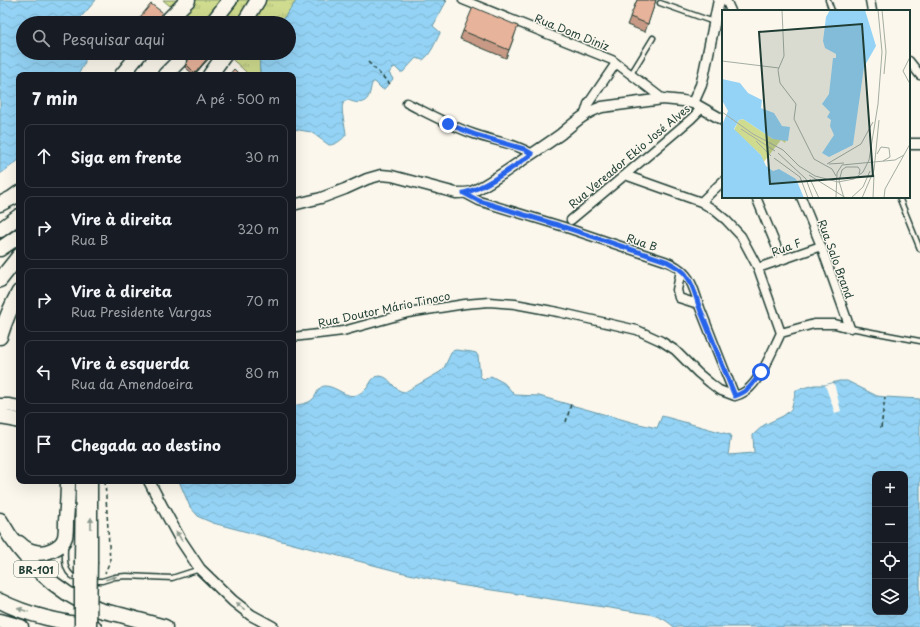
<!DOCTYPE html>
<html lang="pt">
<meta charset="utf-8">
<style>
:root{--surface:#171b24;--page:#20242c;--text:#f1f3f6;--muted:#9ea1a6;--line:#363941}
body{margin:0;font-family:"Playpen Sans",sans-serif;background:var(--page);color:var(--text)}
.controls{position:absolute;right:12px;bottom:12px;display:grid;overflow:hidden;border-radius:8px;box-shadow:0 4px 16px #0002}
.controls button{width:36px;height:36px;display:grid;place-items:center;padding:0;border:0;border-bottom:1px solid var(--line);background:var(--surface);color:var(--text);font:20px sans-serif}
.stop{position:absolute;width:12px;height:12px;margin:-9px;border:3px solid #2563eb;border-radius:50%;background:#fff}
.stop.end{background:#2563eb;border-color:#fff;box-shadow:0 1px 4px #0008}
.list{margin:0;padding:0;list-style:none}
h2{display:flex;justify-content:space-between;align-items:center;height:52px;margin:0;padding:0 16px;font-size:17px}
h2 small{font-size:13px;font-weight:400;color:var(--muted)}
.list li{display:grid;grid-template-columns:26px 1fr auto;gap:12px;align-items:center;box-sizing:border-box;height:64px;margin:0 8px 8px;padding:0 8px;border:1px solid var(--line);border-radius:8px}
.list b{display:block;font-size:15px;white-space:nowrap}
.list p{margin:0;font-size:13px;white-space:nowrap;color:var(--muted)}
.list em{font-size:13px;font-style:normal;color:var(--muted)}
.icon{flex:none;width:22px;height:22px;fill:none;stroke:currentColor;stroke-width:2;stroke-linecap:round;stroke-linejoin:round}
.map{position:relative;flex:none;width:920px;height:627px;overflow:hidden}
.search{position:absolute;background:var(--surface);box-shadow:0 4px 16px #0002;left:16px;top:16px;width:280px;height:44px;display:flex;align-items:center;gap:10px;box-sizing:border-box;padding:0 14px;border-radius:22px;color:var(--muted);font-size:15px}
.panel{position:absolute;background:var(--surface);box-shadow:0 4px 16px #0002;left:16px;top:72px;width:280px;height:412px;border-radius:8px}
.map>svg:first-child{display:block}
.grass{fill:url(#grass-tufts);stroke:#778c61}
.water{fill:url(#water-waves);stroke:#6597a8;fill-rule:evenodd}
.pier{fill:#fbf7ec}
.lines{fill:none;stroke-linecap:round;stroke-linejoin:round}
.service-casing{stroke:#1f3d34;stroke-width:7}
.minor-casing{stroke:#1f3d34;stroke-width:11}
.tertiary-casing{stroke:#1f3d34;stroke-width:13}
.primary-casing{stroke:#1f3d34;stroke-width:15}
.motorway-casing{stroke:#1f3d34;stroke-width:17}
.path{stroke:#1f3d34;stroke-width:1.5;stroke-dasharray:4 3;stroke-linecap:butt}
.service{stroke:#fbf7ec;stroke-width:4}
.minor{stroke:#fbf7ec;stroke-width:8}
.tertiary{stroke:#fbf7ec;stroke-width:10}
.primary{stroke:#fbf7ec;stroke-width:12}
.motorway{stroke:#fbf7ec;stroke-width:14}
.primary-bridge-casing{stroke:#1f3d34;stroke-width:15;stroke-linecap:butt}
.primary-bridge{stroke:#fbf7ec;stroke-width:12}
.wall{fill:#c89a85;stroke:#1f3d34}
.shaded-wall{fill:#a27d6c;stroke:#1f3d34}
.building{fill:#e8b39b;stroke:#1f3d34}
.oneway{fill:#8d9a90}
.route{stroke:#2563eb;stroke-width:5}
.labels{text-anchor:middle;dominant-baseline:central;stroke-width:3;stroke-linejoin:round;paint-order:stroke}
.shield{fill:#fbf7ec;stroke:#61756b;stroke-width:1}
.shield-label{font-size:10px;font-weight:bold;fill:#1f3d34}
.street-label{font-size:11px;fill:#1f3d34;stroke:#fbf7ec}
.inset-road{fill:none;stroke:#a3ada2;stroke-width:1}
.view{fill:#1f3d34;fill-opacity:0.15;stroke:#1f3d34;stroke-width:2}
.inset-edge{fill:none;stroke:#1f3d34;stroke-width:2}
</style>
<div class="map">
<svg width="920" height="627" viewBox="0 0 920 627">
<defs>
<pattern id="grass-tufts" width="24" height="20" patternUnits="userSpaceOnUse"><rect width="24" height="20" fill="#cfdb8e"/><path d="M3 7l-1-3M5 7V3M7 7l1-3M15 17l-1-3M17 17v-4M19 17l1-3" fill="none" stroke="#b1bd7b"/></pattern>
<pattern id="water-waves" width="16" height="10" patternUnits="userSpaceOnUse"><rect width="16" height="10" fill="#94d3f5"/><path d="M0 5q4-4 8 0t8 0" fill="none" stroke="#7fb6d3"/></pattern>
</defs>
<rect width="100%" height="100%" fill="#fbf7ec"/>
<filter id="ink" filterUnits="userSpaceOnUse"><feTurbulence type="fractalNoise" baseFrequency=".025" numOctaves="2"/><feDisplacementMap in="SourceGraphic" scale="8" xChannelSelector="R" yChannelSelector="G"/><feConvolveMatrix kernelMatrix="1 2 1 2 8 2 1 2 1" color-interpolation-filters="sRGB"/></filter>
<g filter="url(#ink)">
<path class="grass" d="M163,0H297L280,23H190Z
M225,53H261C259,59 259,69 261,75H249L243,69Z"/>
<path class="water" d="M0,0H96L81,17L78,23H23V53H84L85,62L78,75H19V160L0,174Z
M297,0H447L433,26L440,32V33C435,43 431,54 423,60L416,58L403,72H400L395,67L393,68L389,73L393,79L384,89H382L375,82H373C371,85 371,88 370,92C367,105 358,104 348,100C345,101 344,101 343,104C340,109 346,128 346,135C342,140 335,145 329,145L311,132L293,129V75H261C259,69 259,59 261,53H289V23H280Z
M456,350L472,352L476,353L478,356L480,376L484,380L491,376L504,383L515,395L539,396L635,423L657,428L662,416L731,435L728,455L754,453L753,435L764,425L783,416L791,410L796,390L814,385H825L839,381H847L877,396L885,397L920,399V627H674C665,619 660,617 649,614L459,585L400,572L213,523L199,517L190,507L179,481H293V406C300,404 308,404 313,399C317,395 318,386 325,386C336,386 347,399 357,395C360,393 365,391 367,388C371,383 372,376 380,376C392,377 392,391 405,392L440,372L444,368L452,351ZM875,474H905V612H875Z"/>
<path class="pier" d="M834,383L841,411L835,413L825,385Z"/>
<g class="lines">
<defs>
<path id="service" d="M828,0L832,11
M660,3L714,22
M631,74L653,38
M899,197L920,249
M850,328L920,341
M65,545C65,560 62,574 80,580
M93,581H102L115,577L126,576L172,578L200,569"/>
<path id="minor" d="M463,0L612,60L663,99
M726,0L731,11
M870,0L872,11
M909,61L920,75
M407,103C429,114 451,126 474,134C493,141 515,143 532,154
M585,114L588,104L616,63
M625,175L701,202L714,210L726,220L741,236L758,268L781,333
M464,193L479,201L561,226L665,261C673,264 680,268 686,275C694,284 696,297 700,308C712,338 723,367 735,396
M756,197L782,260
M801,197L821,246L850,328
M701,202L723,181
M571,220L625,175L691,119L702,108
M758,268L821,246
M681,270L677,290L679,298L698,304
M293,337L343,331L408,313L465,304L489,302L515,304L558,312L637,330L661,341L675,350L698,373L710,383L719,390L735,396C739,395 743,393 746,391C761,380 773,349 781,333L814,324H835L850,328"/>
<path id="tertiary" d="M693,103L701,85L704,73L719,0
M909,144H920
M293,205L321,198L345,189L367,179L381,175L392,176L456,193C461,193 466,193 471,192C483,187 494,179 505,172C524,159 543,147 561,134C574,123 586,112 602,107L663,99L683,101L693,103L723,120
M149,481L163,508L180,539L200,569L233,601L251,615L273,627"/>
<path id="primary" d="M0,405H8L19,407
M91,481V562
M81,561L82,481"/>
<path id="motorway" d="M167,21L188,0
M212,23L230,0
M244,23L258,0
M122,75L140,53
M165,75L179,61
M210,75L226,53
M0,204L12,198L19,193
M0,230L19,216
M0,249L19,236
M0,280L19,256
M0,337C5,321 11,306 19,292
M0,417L12,419L19,421
M0,520C22,559 55,592 97,609C105,612 113,613 121,615C135,619 150,623 165,627
M19,543C23,547 29,551 35,552C45,555 62,548 65,537C66,532 66,526 66,521C67,508 68,494 68,481
M0,601C29,616 62,622 94,627
M0,621L21,627"/>
</defs>
<use href="#service" class="service-casing"/>
<use href="#minor" class="minor-casing"/>
<use href="#tertiary" class="tertiary-casing"/>
<use href="#primary" class="primary-casing"/>
<use href="#motorway" class="motorway-casing"/>
<path class="path" d="M445,0L447,1
M368,62L390,84
M566,422L571,404
M881,428L885,397
M105,481L110,561L105,573"/>
<use href="#service" class="service"/>
<use href="#minor" class="minor"/>
<use href="#tertiary" class="tertiary"/>
<use href="#primary" class="primary"/>
<use href="#motorway" class="motorway"/>
<defs>
<path id="primary-bridge" d="M81,627V561
M90,627L91,562"/>
</defs>
<use href="#primary-bridge" class="primary-bridge-casing"/>
<use href="#primary-bridge" class="primary-bridge"/>
</g>
<path class="wall" d="M637,0H656L645,32L627,25Z
M463,31L515,34L506,58L460,39Z
M169,53H177L172,56Z
M182,53H209L211,54L210,57L194,75L185,67L187,62V59L185,55Z"/>
<path class="shaded-wall" d="M211,54L210,57L194,75L195,73Z"/>
<path class="building" d="M637,0H656L648,24L630,17Z
M151,4L162,12L160,16V20L161,23H137L136,22Z
M473,7L518,26L509,50L463,31Z
M186,53H209L211,54L195,73L186,64L188,61V56Z
M234,69L240,75H229Z"/>
<defs><path id="oneway-solid" d="M-6-.8H1V-3.2L6.5 0L1 3.2V.8H-6Z"/></defs>
<g class="oneway">
<use href="#oneway-solid" transform="translate(91 523) rotate(-90)"/>
<use href="#oneway-solid" transform="translate(179 536) rotate(-121)"/>
<use href="#oneway-solid" transform="translate(111 578) rotate(-16)"/>
<use href="#oneway-solid" transform="translate(240 606) rotate(-142)"/>
<use href="#oneway-solid" transform="translate(23 610) rotate(-161)"/>
</g>
</g>
<g class="lines" filter="url(#ink)">
<path class="route" d="M448,124L476,135L524,149L532,154C513,167 487,187 464,193L479,201L561,226L666,261C673,265 681,268 686,275C694,285 696,298 700,309C712,338 723,367 735,396C749,391 753,384 761,372"/>
</g>
<g class="labels">
<rect class="shield" x="14" y="561" width="44" height="16" rx="3"/>
<g class="shield-label">
<text x="36" y="569">BR-101</text>
</g>
<g class="street-label">
<text transform="translate(572 32) rotate(22)">Rua Dom Diniz</text>
<text transform="translate(629 156) rotate(-40)">Rua Vereador Ekio José Alves</text>
<text transform="translate(642 242) rotate(19)">Rua B</text>
<text transform="translate(786 247) rotate(-20)">Rua F</text>
<text transform="translate(836 259) rotate(70)">Rua Salo Brand</text>
<text transform="translate(384 309) rotate(-12)">Rua Doutor Mário Tinoco</text>
</g>
</g>
<g transform="translate(722 10)">
<rect width="188" height="188" fill="#fbf7ec"/>
<path d="M21,109L51,129L61,128L64,131L63,133L59,130L41,153L39,145L12,120L17,110Z" fill="#cfdb8e"/>
<path d="M108,0H143L154,36L142,57L131,135L107,147L100,143L112,125L108,116L109,110L105,107L108,102L100,94L107,84L111,48H114V44L103,38L101,31L104,7ZM0,69L18,73L26,83L40,90L39,98L52,103L60,116L68,117L66,131L51,129L21,109L17,110L12,119L39,145L44,156L51,161L57,159L74,169L82,188H0V115L6,101L1,92Z" fill="#94d3f5"/>
<path class="inset-road" d="M60,0L62,46L56,60L58,73L74,94L72,109L92,149L110,159L114,166M160,0L164,42L162,64M188,47L181,61L188,74M0,51L57,58M0,102L31,124L61,140L77,156L93,166L116,172L132,169L141,162L147,150L156,94L160,42L156,0M19,119L53,141M34,131L49,146M56,143L84,169L91,188M155,144L159,137L167,138L168,147L161,151M52,148L78,167L86,188M105,154L139,134L151,112M107,154L122,153M87,165L124,188M88,169L97,188M114,188L115,163L120,155L173,150L182,145M122,188L117,171L120,160L124,157H136L138,160L137,164M129,188L141,177L148,161M140,188L152,160L157,110M151,188L152,165M162,188L163,179L188,134"/>
<path class="view" d="M140,14L151,166L48,174L37,22Z"/>
<rect width="188" height="188" class="inset-edge"/>
</g>
</svg>
<div class="controls">
<button>+</button>
<button>−</button>
<button><svg class="icon" aria-label="locate" viewBox="0 0 24 24"><circle cx="12" cy="12" r="6"/><path d="M12 2v4M12 18v4M2 12h4M18 12h4"/></svg></button>
<button><svg class="icon" aria-label="layers" viewBox="0 0 24 24"><path d="M12 4l9 5-9 5-9-5zM3 14l9 5 9-5"/></svg></button>
</div>
<div class="stop" style="left:761px;top:372px"></div>
<div class="stop end" style="left:448px;top:124px"></div>
<div class="search"><svg class="icon" aria-label="search" viewBox="0 0 24 24"><circle cx="10" cy="10" r="6"/><path d="M15 15l6 6"/></svg>Pesquisar aqui</div>
<section class="panel">
<h2>7 min<small>A pé · 500 m</small></h2>
<ul class="list">
<li><svg class="icon" aria-label="ahead" viewBox="0 0 24 24"><path d="M12 20V5M6 11l6-6 6 6"/></svg><div><b>Siga em frente</b></div><em>30 m</em></li>
<li><svg class="icon" aria-label="right" viewBox="0 0 24 24"><path d="M7 20v-9h11M14 6l5 5-5 5"/></svg><div><b>Vire à direita</b><p>Rua B</p></div><em>320 m</em></li>
<li><svg class="icon" aria-label="right" viewBox="0 0 24 24"><path d="M7 20v-9h11M14 6l5 5-5 5"/></svg><div><b>Vire à direita</b><p>Rua Presidente Vargas</p></div><em>70 m</em></li>
<li><svg class="icon" aria-label="left" viewBox="0 0 24 24"><path d="M17 20v-9H6M10 6l-5 5 5 5"/></svg><div><b>Vire à esquerda</b><p>Rua da Amendoeira</p></div><em>80 m</em></li>
<li><svg class="icon" aria-label="arrive" viewBox="0 0 24 24"><path d="M6 21V4h12l-3 4 3 4H6"/></svg><div><b>Chegada ao destino</b></div></li>
</ul>
</section>
</div>
